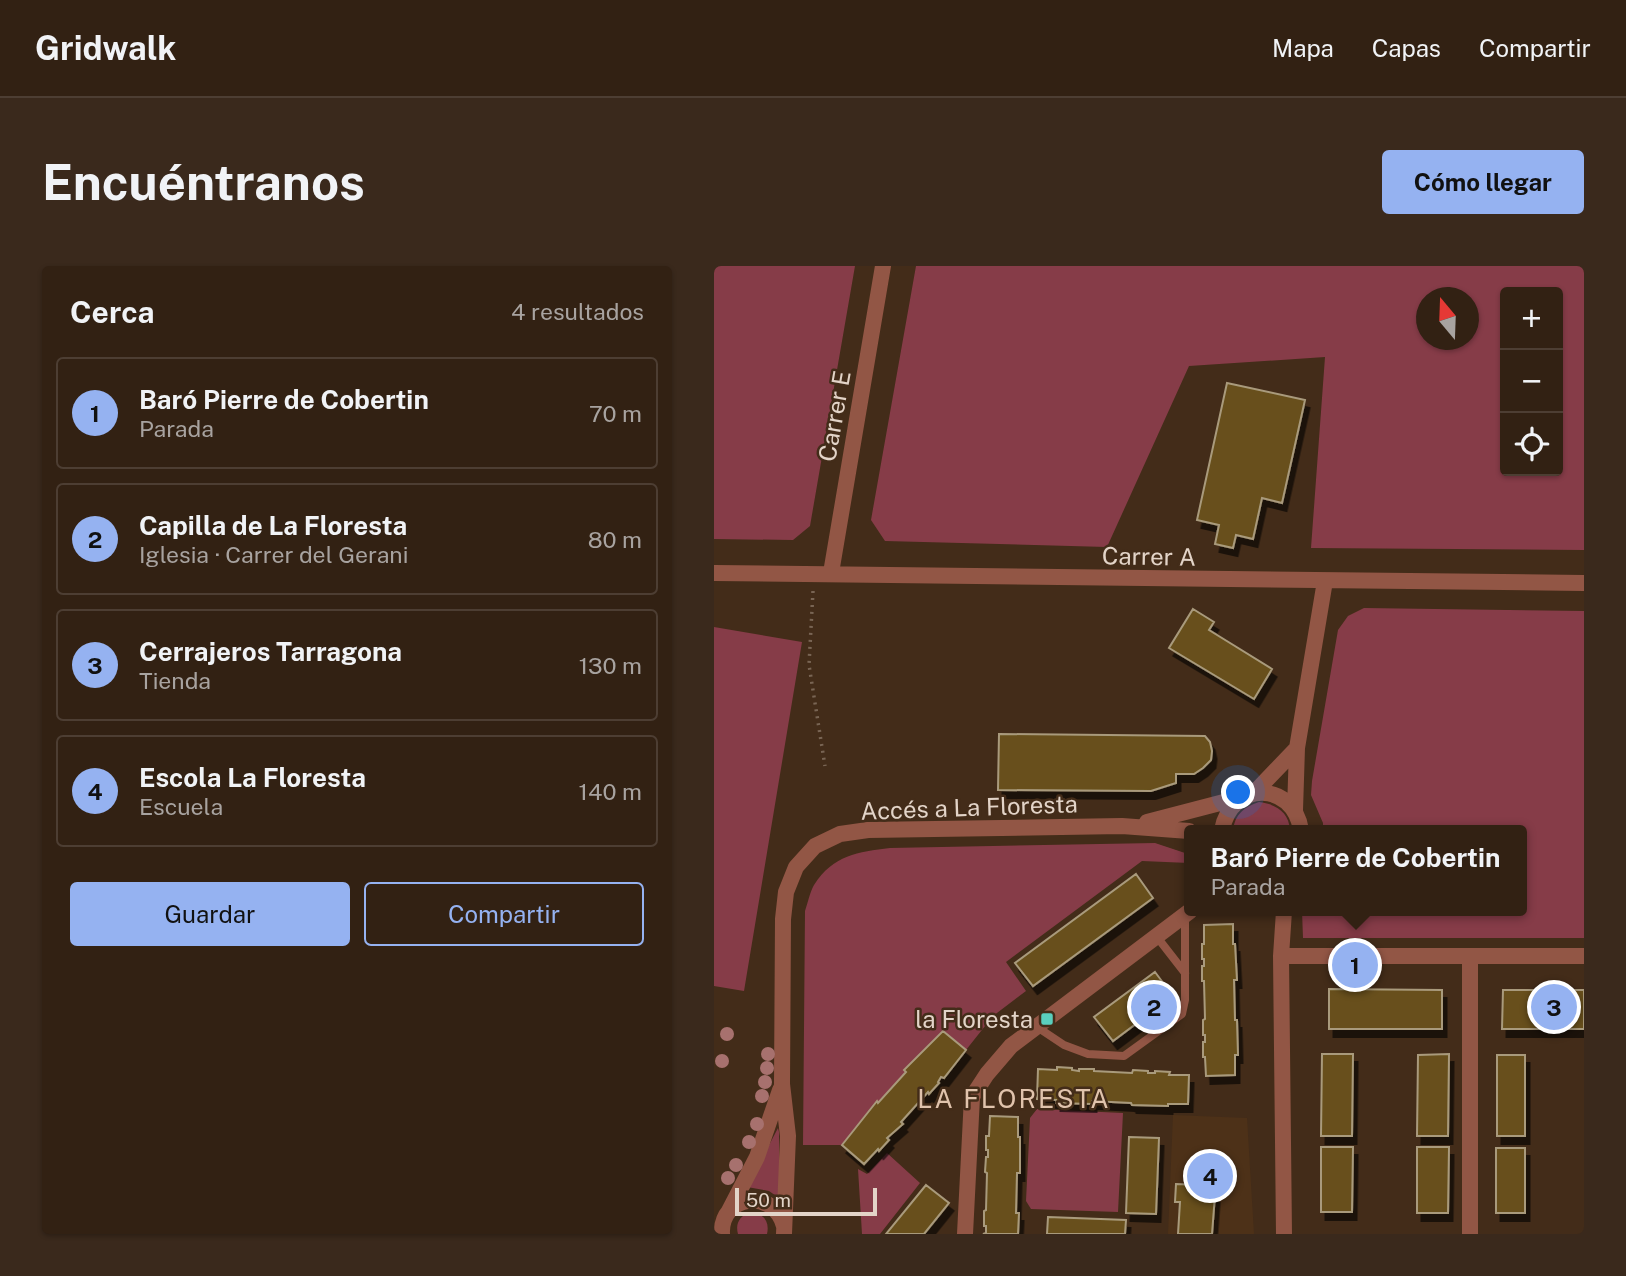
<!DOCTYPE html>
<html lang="es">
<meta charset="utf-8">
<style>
:root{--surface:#322113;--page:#3a291c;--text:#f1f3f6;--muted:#a8a3a0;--line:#4d3e33;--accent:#95b2f1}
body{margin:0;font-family:"Public Sans",sans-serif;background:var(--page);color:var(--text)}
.controls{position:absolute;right:21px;top:21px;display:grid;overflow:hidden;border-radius:7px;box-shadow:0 2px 5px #0004}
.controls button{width:63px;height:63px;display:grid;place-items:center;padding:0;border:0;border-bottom:2px solid var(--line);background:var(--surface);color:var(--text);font:35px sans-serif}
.compass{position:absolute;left:702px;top:21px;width:63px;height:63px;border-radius:50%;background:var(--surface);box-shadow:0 2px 5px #0004;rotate:341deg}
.scale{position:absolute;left:21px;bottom:18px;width:142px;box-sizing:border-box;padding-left:7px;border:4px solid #e3d4c8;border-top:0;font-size:19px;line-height:24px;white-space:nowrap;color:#e3d4c8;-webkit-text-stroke:5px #432c19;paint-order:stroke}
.you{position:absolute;left:525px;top:527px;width:24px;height:24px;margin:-18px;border:5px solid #fff;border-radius:50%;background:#1a73e8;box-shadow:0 0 0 10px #1a73e833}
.badge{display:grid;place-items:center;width:46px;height:46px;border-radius:50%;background:var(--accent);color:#111;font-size:23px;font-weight:700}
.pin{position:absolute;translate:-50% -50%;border:4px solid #fff;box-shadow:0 2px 7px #0006}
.popup{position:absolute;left:470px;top:559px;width:343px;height:91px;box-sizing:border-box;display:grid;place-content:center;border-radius:7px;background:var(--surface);filter:drop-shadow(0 2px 5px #0005);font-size:23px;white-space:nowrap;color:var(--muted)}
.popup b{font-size:26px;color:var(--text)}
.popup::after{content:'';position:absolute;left:50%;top:100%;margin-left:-14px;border:14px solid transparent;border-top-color:var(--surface)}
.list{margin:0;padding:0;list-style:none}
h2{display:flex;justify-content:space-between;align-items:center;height:91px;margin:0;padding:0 28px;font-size:30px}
h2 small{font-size:23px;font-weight:400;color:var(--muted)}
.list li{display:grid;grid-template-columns:46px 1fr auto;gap:21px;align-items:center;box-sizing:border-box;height:112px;margin:0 14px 14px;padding:0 14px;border:2px solid var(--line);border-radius:7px}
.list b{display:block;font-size:26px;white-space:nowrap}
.list p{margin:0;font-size:23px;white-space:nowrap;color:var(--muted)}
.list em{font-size:23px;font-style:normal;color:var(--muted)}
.actions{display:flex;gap:14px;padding:21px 28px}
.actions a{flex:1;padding:16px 0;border:2px solid var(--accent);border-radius:7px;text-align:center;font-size:24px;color:var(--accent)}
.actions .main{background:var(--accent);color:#111}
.icon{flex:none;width:38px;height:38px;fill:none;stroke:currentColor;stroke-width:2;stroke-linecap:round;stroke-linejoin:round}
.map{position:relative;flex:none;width:870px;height:968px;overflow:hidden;border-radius:7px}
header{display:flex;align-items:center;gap:42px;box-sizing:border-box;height:98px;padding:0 35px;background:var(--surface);border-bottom:2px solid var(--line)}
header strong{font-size:33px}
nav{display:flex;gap:38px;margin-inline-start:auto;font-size:24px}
.intro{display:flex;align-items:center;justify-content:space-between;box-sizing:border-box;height:168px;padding:0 42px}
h1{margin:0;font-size:49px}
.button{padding:18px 32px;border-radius:7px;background:var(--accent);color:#111;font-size:24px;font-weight:700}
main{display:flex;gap:42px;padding:0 42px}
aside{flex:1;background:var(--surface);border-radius:7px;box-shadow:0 2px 5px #0004}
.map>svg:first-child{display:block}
.built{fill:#4d3118}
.green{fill:#863c48;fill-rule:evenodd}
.building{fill:#67501b;stroke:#a99a7c;stroke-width:2;filter:url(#shadow)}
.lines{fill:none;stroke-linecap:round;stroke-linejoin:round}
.path{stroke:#796554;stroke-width:3.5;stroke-dasharray:2 5;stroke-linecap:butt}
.lane{stroke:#925645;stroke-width:8}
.street{stroke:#925645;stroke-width:16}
.tree{fill:#a7716e}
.poi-dot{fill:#5acebd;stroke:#432c19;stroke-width:2.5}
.labels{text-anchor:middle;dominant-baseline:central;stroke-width:5;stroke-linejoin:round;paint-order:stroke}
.street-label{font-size:24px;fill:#e3d4c8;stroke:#432c19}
.poi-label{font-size:24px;fill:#e3d4c8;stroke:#432c19;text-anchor:end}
.neighbourhood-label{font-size:26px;letter-spacing:2px;fill:#e0c3ac;stroke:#432c19}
</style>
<header>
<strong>Gridwalk</strong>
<nav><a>Mapa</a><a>Capas</a><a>Compartir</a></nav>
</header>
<div class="intro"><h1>Encuéntranos</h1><a class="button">Cómo llegar</a></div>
<main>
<aside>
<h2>Cerca<small>4 resultados</small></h2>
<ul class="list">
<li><span class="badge">1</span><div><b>Baró Pierre de Cobertin</b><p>Parada</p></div><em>70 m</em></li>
<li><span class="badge">2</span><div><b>Capilla de La Floresta</b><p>Iglesia · Carrer del Gerani</p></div><em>80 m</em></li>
<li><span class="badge">3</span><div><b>Cerrajeros Tarragona</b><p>Tienda</p></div><em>130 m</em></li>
<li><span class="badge">4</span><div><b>Escola La Floresta</b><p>Escuela</p></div><em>140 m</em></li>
</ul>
<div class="actions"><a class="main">Guardar</a><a>Compartir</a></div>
</aside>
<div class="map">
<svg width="870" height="968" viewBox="0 0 870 968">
<defs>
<filter id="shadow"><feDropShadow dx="4.5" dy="8" stdDeviation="0" flood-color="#0009"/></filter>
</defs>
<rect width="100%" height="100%" fill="#432c19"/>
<path class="built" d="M459,849L533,852L540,968H454Z"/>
<path class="green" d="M0,0H141L96,260L79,274L0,273Z
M202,0H870V284L597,282L611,91L475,100L393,281L171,275L157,254ZM791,26H844V205H791ZM712,32H754V74H712Z
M650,342L870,345V672H589L588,645H807V564H609V557L597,529L598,515L624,364L634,350Z
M0,361L88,376L30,725L0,720Z
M545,536C562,538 575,546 576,564H519C521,548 530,541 545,536Z
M441,577L471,587L475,597L428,595L292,696L312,725L279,750L252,784L229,765L190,804L192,806L164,837L162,836L128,879H89L91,645C94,636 96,626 100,619C119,589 144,586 176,582Z
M323,843L409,847L404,946L317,943L312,935L316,852Z
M64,862L65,866V932L55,925L33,921Z
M173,887L206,917L166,968H148L144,903L153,908Z
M36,946C49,947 56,955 53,968H24C21,957 26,950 36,946Z"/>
<path class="building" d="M513,117L591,134L568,237L548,232L539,273L522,269L519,282L501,278L505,259L483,254Z
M479,343L500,356L495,364L558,403L540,433L455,382Z
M285,468L491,470L496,476L498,485L497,494L489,502L480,508H462V517L437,525L284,524Z
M422,608L439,632L319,720L301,697Z
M519,658V678H521L523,714H520L521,754H523L524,789H521V809L492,810L491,791H489V776H491V769H489V754L491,753L490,715H488V700H490V693H488V678H490V659Z
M441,706L459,730L399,775L380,751Z
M615,723L728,724V763H615Z
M789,724H870V763H788Z
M229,765L252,784L230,812L227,811L224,816L225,817L215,828L214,826L187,856L189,858L173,872L175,874L165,885L164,883L150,898L128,879L163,835L164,837L192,806L190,804Z
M608,788H639L638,870H607Z
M735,788L734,870H703L704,789Z
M783,789H811V870H783Z
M343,801L358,802V804L365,805V803H380V805L418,807L419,804L434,805V807H441V805L456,806L455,809H475L474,838H454V840L418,839L417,837L378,835V838L342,837V834L323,833L324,803L343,804Z
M276,850L304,851V871H306V907H303L302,947H305L304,968H269L272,967V960H270V945L272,944L273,907L271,906L272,891H274V884H272V870H275Z
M415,871L445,872L442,948L412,947Z
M607,881H639L638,946H607Z
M703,881H735L734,947H703Z
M782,882H811V947H782Z
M462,918L485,919L484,927L501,929L498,968H464L466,936H461Z
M212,919L235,937L210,968H172Z
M334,951L412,954L411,968H333Z"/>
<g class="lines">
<path class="path" d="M99,325L95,399L111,500"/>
<path class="lane" d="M443,671L471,707
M323,761L350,779L374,788L410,790L468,748L471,734V651"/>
<path class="street" d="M0,307L870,317
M117,307L169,0
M539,528L583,482
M581,544L583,482L611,315
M433,556L529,531
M508,564C517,515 579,514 587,564
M567,690H870
M756,690V968
M15,945L43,891L66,824
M8,968C6,929 59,921 70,960
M70,968L74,870L68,818L69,653L72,626L82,601L101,580L126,568L154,564L408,560L475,565
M251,968L258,831L273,808L297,780L476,645
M570,968L567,690L570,645"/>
</g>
<g class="tree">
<circle cx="13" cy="768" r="7"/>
<circle cx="54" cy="788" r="7"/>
<circle cx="8" cy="795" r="7"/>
<circle cx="53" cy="802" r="7"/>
<circle cx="51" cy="816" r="7"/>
<circle cx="48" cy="830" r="7"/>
<circle cx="43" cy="858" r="7"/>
<circle cx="35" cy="876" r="7"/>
<circle cx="22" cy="899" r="7"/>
<circle cx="14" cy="912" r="7"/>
</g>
<rect class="poi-dot" x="326" y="746" width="14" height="14" rx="3.5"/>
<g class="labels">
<g class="street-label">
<text transform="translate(120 150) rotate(-80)">Carrer E</text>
<text transform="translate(435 290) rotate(1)">Carrer A</text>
<text transform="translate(255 541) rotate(-2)">Accés a La Floresta</text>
</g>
<g class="poi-label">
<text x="319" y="753">la Floresta</text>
</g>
<g class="neighbourhood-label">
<text x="300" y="832">LA FLORESTA</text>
</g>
</g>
</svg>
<div class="controls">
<button>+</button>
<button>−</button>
<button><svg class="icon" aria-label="locate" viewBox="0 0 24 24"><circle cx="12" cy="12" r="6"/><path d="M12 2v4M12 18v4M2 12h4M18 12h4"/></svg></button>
</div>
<svg class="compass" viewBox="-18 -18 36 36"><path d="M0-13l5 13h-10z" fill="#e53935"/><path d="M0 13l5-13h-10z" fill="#a8a3a0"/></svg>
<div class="scale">50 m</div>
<div class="you"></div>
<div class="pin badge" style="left:641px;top:699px">1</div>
<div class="popup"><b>Baró Pierre de Cobertin</b>Parada</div>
<div class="pin badge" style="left:440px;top:741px">2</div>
<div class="pin badge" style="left:840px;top:741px">3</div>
<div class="pin badge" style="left:496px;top:910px">4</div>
</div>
</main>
